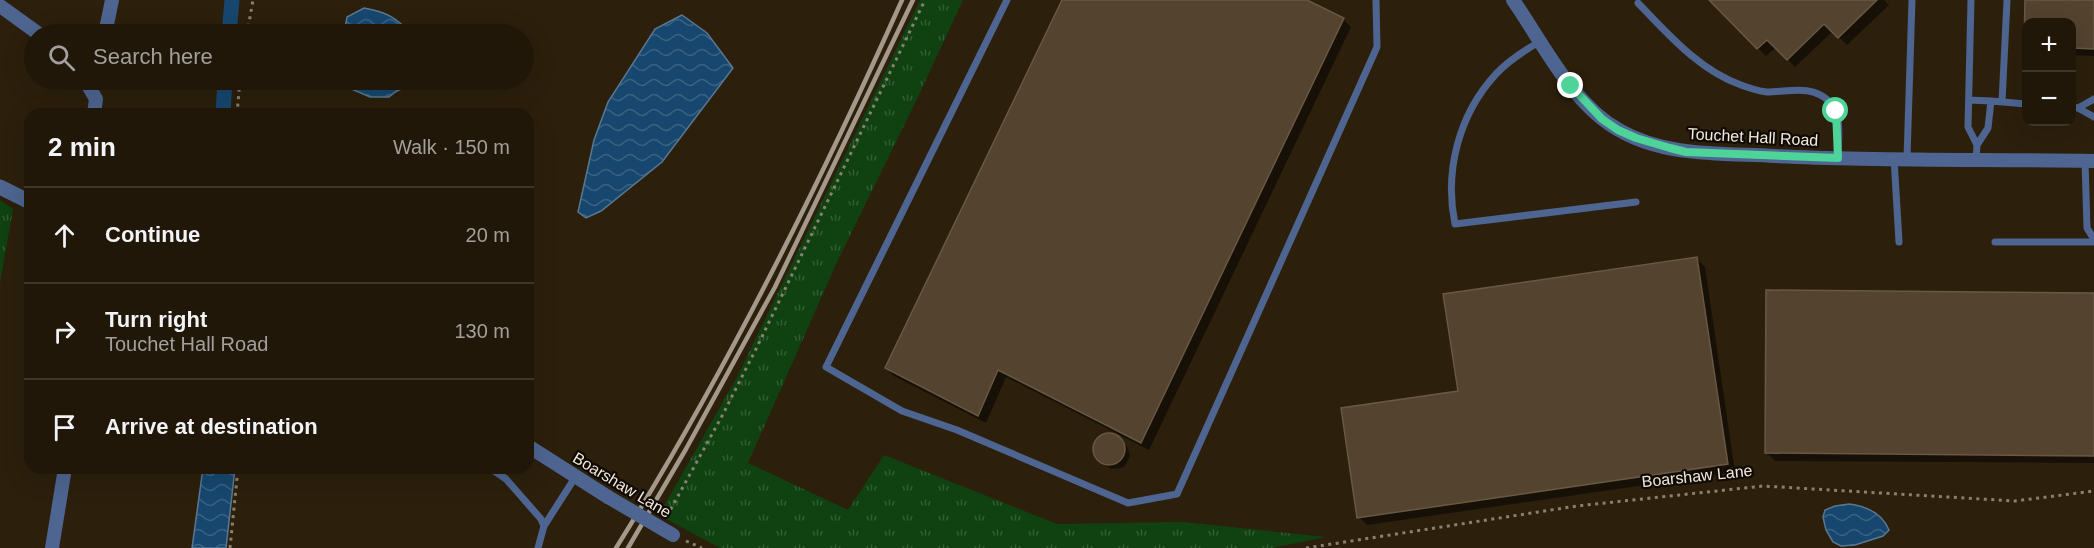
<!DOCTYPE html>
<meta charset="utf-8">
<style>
:root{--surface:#211709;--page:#292012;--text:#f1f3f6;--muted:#a29f9c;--line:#3e362a}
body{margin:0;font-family:Arial,sans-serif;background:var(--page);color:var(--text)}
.controls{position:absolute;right:18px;top:18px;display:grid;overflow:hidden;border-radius:12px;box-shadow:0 6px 24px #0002}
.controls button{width:54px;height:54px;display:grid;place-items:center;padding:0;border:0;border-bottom:2px solid var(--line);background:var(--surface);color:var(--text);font:30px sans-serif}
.stop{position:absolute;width:18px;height:18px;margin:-14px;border:4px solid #4ed399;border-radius:50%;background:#fff}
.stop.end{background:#4ed399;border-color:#fff;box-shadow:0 2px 6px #0008}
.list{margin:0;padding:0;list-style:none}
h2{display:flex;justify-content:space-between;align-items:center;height:78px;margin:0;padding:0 24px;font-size:26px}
h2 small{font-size:20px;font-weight:400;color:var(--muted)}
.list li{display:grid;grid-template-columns:39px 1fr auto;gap:18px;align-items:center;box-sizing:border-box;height:96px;padding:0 24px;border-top:2px solid var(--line)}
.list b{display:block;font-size:22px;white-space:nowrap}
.list p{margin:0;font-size:20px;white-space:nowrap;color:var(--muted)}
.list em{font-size:20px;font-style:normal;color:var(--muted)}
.icon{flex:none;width:33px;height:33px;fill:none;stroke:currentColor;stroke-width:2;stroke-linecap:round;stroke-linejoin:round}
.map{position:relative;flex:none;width:2094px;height:548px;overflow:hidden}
.search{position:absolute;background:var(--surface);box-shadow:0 6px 24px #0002;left:24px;top:24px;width:510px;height:66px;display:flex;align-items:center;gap:15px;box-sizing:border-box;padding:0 21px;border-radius:33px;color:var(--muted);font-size:22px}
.panel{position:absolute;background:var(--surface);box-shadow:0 6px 24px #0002;left:24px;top:108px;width:510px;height:366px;border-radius:18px}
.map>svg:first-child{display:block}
.grass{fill:url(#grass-tufts)}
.water{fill:url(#water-waves);stroke:#597890;stroke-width:1.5}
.shadow{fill:#0007}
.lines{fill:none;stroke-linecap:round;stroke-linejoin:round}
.canal{stroke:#17476f;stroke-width:15}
.building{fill:#53432f;stroke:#685844;stroke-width:1.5}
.path{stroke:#8b8070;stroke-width:3;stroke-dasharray:3 4.5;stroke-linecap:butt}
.service{stroke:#4d6590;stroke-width:7}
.minor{stroke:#4d6590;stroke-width:14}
.tertiary{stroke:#4d6590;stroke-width:15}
.rail{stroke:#a39889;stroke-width:4.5}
.minor-bridge{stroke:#4d6590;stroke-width:14}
.route{stroke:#4ed399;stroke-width:8}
.labels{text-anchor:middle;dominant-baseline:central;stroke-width:4.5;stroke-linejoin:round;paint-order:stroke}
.street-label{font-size:16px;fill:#f3eade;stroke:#100a04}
</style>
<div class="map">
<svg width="2094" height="548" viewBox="0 0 2094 548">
<defs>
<pattern id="grass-tufts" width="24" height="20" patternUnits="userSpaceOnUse" patternTransform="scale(1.5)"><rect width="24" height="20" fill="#0f4111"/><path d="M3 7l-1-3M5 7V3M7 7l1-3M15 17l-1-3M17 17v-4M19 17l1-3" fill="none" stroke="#325d33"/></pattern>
<pattern id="water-waves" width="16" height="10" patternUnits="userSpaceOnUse" patternTransform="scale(1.5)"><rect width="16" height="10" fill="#17476f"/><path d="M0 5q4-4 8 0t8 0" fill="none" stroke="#396283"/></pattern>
</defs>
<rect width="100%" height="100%" fill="#2c1f0c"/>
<path class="grass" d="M920,0H963L917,99L837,262L748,463L848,510L884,455L1057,524L1183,522L1326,537L1272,548H720L659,515L737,377Z
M0,200L13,209L0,283Z"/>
<path class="water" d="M364,8C386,12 396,17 411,34H344L347,17Z
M682,15L707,33L733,68L662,162L601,211L586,218L578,212L594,140L608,102L655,29Z
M346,80H452C447,82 440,87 435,88C415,91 406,81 389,97H370L349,88Z
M203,468H235L226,548H192Z
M1849,504C1865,506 1882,513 1889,530L1883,536L1855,545L1841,546L1833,542L1826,530L1823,517L1825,510L1835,506Z"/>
<path class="shadow" d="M1064,0H1303L1343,19L1351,27L1149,450L1006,377L986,423L894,376L886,368Z
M1711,0H1884L1889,5L1847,45L1833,31L1795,67L1776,47L1766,56Z
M2027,0H2094V56L2072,55V22H2026V47V46Z
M1697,259L1705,267L1735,472L1367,525L1359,517Z
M2094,294V463L1775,461L1767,453Z
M1113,434L1127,446L1130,456L1125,466L1121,468L1111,469L1097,459L1094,445L1103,435Z"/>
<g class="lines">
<path class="canal" d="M229,34L232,0
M223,114L225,80"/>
</g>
<path class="building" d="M1062,0H1307L1344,18L1141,443L998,370L978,416L885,368Z
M1709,0H1877L1838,38L1824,24L1787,60L1767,40L1757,49Z
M2025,0H2094V49L2072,48V22H2026V47H2024Z
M1697,257L1728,464L1357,518L1341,408L1458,391L1443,294Z
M1766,290L2094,293V456L1765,453Z
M1093 449a16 16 0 1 1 32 0a16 16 0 1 1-32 0Z"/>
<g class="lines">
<path class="path" d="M247,34L253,0
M237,114L240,80
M667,516L722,416L756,349L925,0
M686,541L702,548
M230,548L238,468
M1306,548L1577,506L1763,486L2015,501L2094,491"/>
<path class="service" d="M1007,0L826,367L902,411L957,430L1128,503L1177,494L1377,47L1376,0
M1971,0L1968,127L1977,145L1976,159
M1638,3C1668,34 1699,70 1741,85C1749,88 1759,91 1767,92C1789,92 1811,84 1829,101C1843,115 1838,140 1838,158
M1541,41C1525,50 1509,60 1496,74C1459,114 1444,171 1455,224L1636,202
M1969,100L1991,101
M2002,102L2007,1
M2072,107L2078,108L2094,117
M2078,108L2094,99
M1977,145L1988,128L1991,101L2026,104
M1894,158L1899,242
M1907,158L1912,0
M2085,161L2087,228L2094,239
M1995,242H2094
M490,468L506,479L541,519L544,526L538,548
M544,526L576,476"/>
<path class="minor" d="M1513,0C1543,43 1572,104 1619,130C1665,157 1723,153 1775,156C1881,161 1988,159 2094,161
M0,6L39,34
M105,34L112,0
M85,80L96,99L94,114
M528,446L608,497
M52,548L65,468"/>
<path class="tertiary" d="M0,187L30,202"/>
<path class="rail" d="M616,548C725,374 818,188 902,0
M628,548L686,449L775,287L913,0"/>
<path class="minor-bridge" d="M608,497L673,535"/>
</g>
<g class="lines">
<path class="route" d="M1571,86L1602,119L1618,130L1636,138L1670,148L1686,152L1838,158L1836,111"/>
</g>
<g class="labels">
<g class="street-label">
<text transform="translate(1753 137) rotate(3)">Touchet Hall Road</text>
<text transform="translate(1697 476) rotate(-6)">Boarshaw Lane</text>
<text transform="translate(622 485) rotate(31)">Boarshaw Lane</text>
</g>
</g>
</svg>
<div class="controls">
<button>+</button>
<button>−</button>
</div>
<div class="stop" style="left:1836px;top:111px"></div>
<div class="stop end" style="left:1571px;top:86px"></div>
<div class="search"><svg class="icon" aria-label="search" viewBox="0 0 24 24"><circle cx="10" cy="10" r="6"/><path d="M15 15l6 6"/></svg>Search here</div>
<section class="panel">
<h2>2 min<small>Walk · 150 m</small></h2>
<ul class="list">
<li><svg class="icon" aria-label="ahead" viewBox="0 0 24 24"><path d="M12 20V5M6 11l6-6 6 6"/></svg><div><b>Continue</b></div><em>20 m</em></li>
<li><svg class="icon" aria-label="right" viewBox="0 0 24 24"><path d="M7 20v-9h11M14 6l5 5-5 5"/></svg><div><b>Turn right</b><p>Touchet Hall Road</p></div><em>130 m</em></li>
<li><svg class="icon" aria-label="arrive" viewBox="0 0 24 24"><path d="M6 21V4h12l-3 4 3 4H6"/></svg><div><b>Arrive at destination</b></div></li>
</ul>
</section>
</div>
